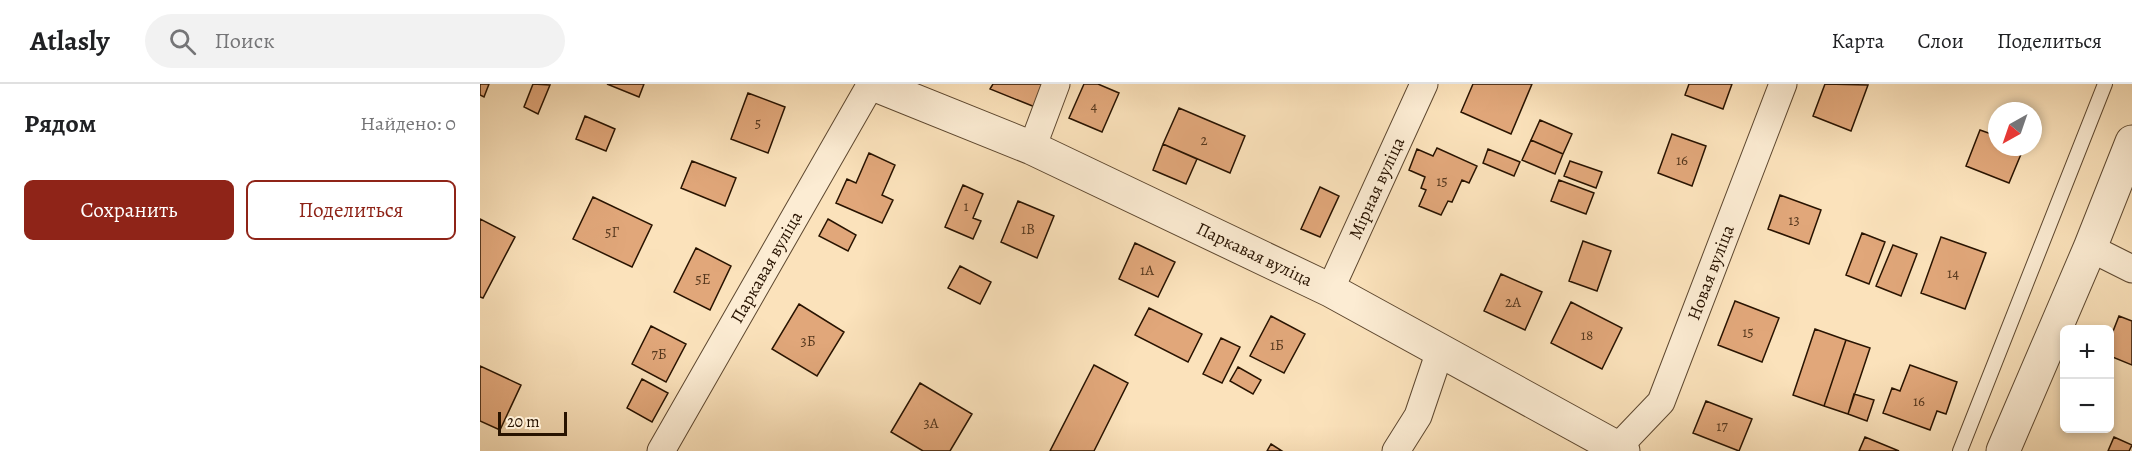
<!DOCTYPE html>
<html lang="ru">
<meta charset="utf-8">
<style>
:root{--surface:#fff;--page:#f2f2f2;--text:#202124;--muted:#757577;--line:#e0e0e0;--accent:#8f2418}
body{margin:0;font-family:Alegreya,serif;background:var(--page);color:var(--text)}
.controls{position:absolute;right:18px;bottom:18px;display:grid;overflow:hidden;border-radius:9px;box-shadow:0 3px 9px #0003}
.controls button{width:54px;height:54px;display:grid;place-items:center;padding:0;border:0;border-bottom:2px solid var(--line);background:var(--surface);color:var(--text);font:30px sans-serif}
.compass{position:absolute;left:1508px;top:18px;width:54px;height:54px;border-radius:50%;background:var(--surface);box-shadow:0 3px 9px #0003;rotate:220deg}
.scale{position:absolute;left:18px;bottom:15px;width:69px;box-sizing:border-box;padding-left:6px;border:3px solid #281300;border-top:0;font-size:16px;line-height:21px;white-space:nowrap;color:#281300;-webkit-text-stroke:4px #fcecd3;paint-order:stroke}
.list{margin:0;padding:0;list-style:none}
h2{display:flex;justify-content:space-between;align-items:center;height:78px;margin:0;padding:0 24px;font-size:26px}
h2 small{font-size:20px;font-weight:400;color:var(--muted)}
.actions{display:flex;gap:12px;padding:18px 24px}
.actions a{flex:1;padding:14px 0;border:2px solid var(--accent);border-radius:9px;text-align:center;font-size:21px;color:var(--accent)}
.actions .main{background:var(--accent);color:#fff}
.icon{flex:none;width:33px;height:33px;fill:none;stroke:currentColor;stroke-width:2;stroke-linecap:round;stroke-linejoin:round}
.map{position:relative;flex:none;width:1652px;height:367px;overflow:hidden}
header{display:flex;align-items:center;gap:36px;box-sizing:border-box;height:84px;padding:0 30px;background:var(--surface);border-bottom:2px solid var(--line)}
header strong{font-size:28px}
nav{display:flex;gap:33px;margin-inline-start:auto;font-size:21px}
.search{width:420px;height:54px;background:var(--page);display:flex;align-items:center;gap:15px;box-sizing:border-box;padding:0 21px;border-radius:33px;color:var(--muted);font-size:22px}
main{display:flex}
aside{flex:1;background:var(--surface)}
.map>svg:first-child{display:block}
</style>
<header>
<strong>Atlasly</strong>
<div class="search"><svg class="icon" aria-label="search" viewBox="0 0 24 24"><circle cx="10" cy="10" r="6"/><path d="M15 15l6 6"/></svg>Поиск</div>
<nav><a>Карта</a><a>Слои</a><a>Поделиться</a></nav>
</header>
<main>
<aside>
<h2>Рядом<small>Найдено: 0</small></h2>
<ul class="list">
</ul>
<div class="actions"><a class="main">Сохранить</a><a>Поделиться</a></div>
</aside>
<div class="map">
<svg width="1652" height="367" viewBox="0 0 1652 367">
<rect width="100%" height="100%" fill="#fbe2bb"/>
<filter id="stains"><feTurbulence type="fractalNoise" baseFrequency=".00333" numOctaves="4"/><feColorMatrix values="0 0 0 0 .2 0 0 0 0 .09 0 0 0 0 .02 0 0 0 .5 -.17"/></filter>
<radialGradient id="worn" r=".72"><stop offset=".6" stop-color="#630" stop-opacity="0"/><stop offset="1" stop-color="#630" stop-opacity=".3"/></radialGradient>
<path fill="#e1a77a" stroke="#281300" stroke-width="1.5" d="M0 0H9L4 13 0 11Z
M53 0 70 1 58 30 44 23Z
M127 0H164L159 13Z
M513 0H565L555 23 510 5Z
M604 0H618L639 9 622 48 589 34Z
M993 0H1052L1031 50 981 28Z
M1209 0H1252L1243 25 1205 11Z
M1345 0 1388 1 1371 47 1333 32Z
M268 9 305 23 288 69 251 55Z
M699 24 765 52 750 89 683 60Z
M105 32 135 45 126 67 96 55Z
M1060 36 1092 50 1083 70 1051 56Z
M1500 46 1517 52V63H1544L1529 99 1486 82Z
M1192 50 1226 62 1212 102 1178 89Z
M1051 56 1083 70 1075 90 1042 76Z
M683 60 717 75 706 100 673 86Z
M957 64 997 82 989 99 982 96 972 118 968 117 961 131 939 122 946 106 941 104 945 93 929 86 937 65 953 72Z
M1008 65 1040 78 1034 92 1003 79Z
M389 69 415 81 402 111 413 116 402 139 356 119 367 95 376 99Z
M212 77 256 94 245 122 201 104Z
M1090 77 1122 88 1116 104 1084 92Z
M1079 96 1114 109 1106 130 1071 117Z
M483 101 503 110 493 134 501 137 493 155 465 143Z
M840 103 859 112 840 153 821 145Z
M1300 111 1341 126 1329 160 1288 145Z
M113 113 172 141 152 183 93 155Z
M538 117 574 132 557 174 521 158Z
M0 135 35 153 3 214 0 213Z
M348 135 376 151 368 167 339 152Z
M1382 149 1405 158 1389 200 1366 191Z
M1461 153 1506 169 1485 225 1441 209Z
M1103 157 1131 167 1117 207 1089 197Z
M655 159 695 178 678 213 639 195Z
M1413 161 1437 170 1421 212 1396 202Z
M216 164 251 182 230 226 194 208Z
M480 182 511 198 500 220 468 204Z
M1021 190 1062 208 1045 246 1004 227Z
M1255 217 1299 234 1282 278 1238 261Z
M1091 218 1142 244 1122 285 1071 259Z
M319 220 364 248 337 292 292 265Z
M669 224 722 250 708 278 655 251Z
M791 232 825 250 804 289 770 272Z
M1639 232 1652 237V281L1630 272V255Z
M171 242 206 260 186 298 152 280Z
M1335 245 1366 256 1344 322 1313 311Z
M741 254 760 263 742 299 723 290Z
M1366 256 1390 264 1368 330 1344 322Z
M614 281 648 299 614 367H570Z
M1430 281 1477 298 1466 330 1457 327 1450 346 1403 329 1412 304 1420 307Z
M0 282 41 301 20 346 0 337Z
M758 283 781 296 773 310 750 297Z
M162 295 188 309 172 338 147 324Z
M440 299 492 330 470 367H443L411 348Z
M1374 310 1394 316 1387 337 1368 330Z
M1226 317 1272 335 1259 367 1213 349Z
M1385 353 1419 367H1379Z
M1634 353 1652 361 1649 367H1628Z
M791 360 802 367H787Z"/>
<g fill="none" stroke-linecap="round" stroke-linejoin="round">
<defs>
<path id="service" d="M1480 367 1625 0"/>
<g id="minor">
<path d="M552 64 576 0"/>
<path d="M1610 164 1652 185"/>
<path id="s1" d="M850 206 944 0"/>
<path id="s2" d="M1138 363 1181 318 1303 0"/>
<path id="s3" d="M181 367 391 0"/>
<path d="M916 367 938 332 960 267"/>
</g>
<g id="tertiary">
<path id="s4" d="M393 0 552 64 850 206 1143 367"/>
<path d="M1523 367 1610 164 1652 58"/>
</g>
</defs>
<use href="#service" stroke="#5d472f" stroke-width="16"/>
<use href="#minor" stroke="#5d472f" stroke-width="29"/>
<use href="#tertiary" stroke="#5d472f" stroke-width="35"/>
<use href="#service" stroke="#fcecd3" stroke-width="14"/>
<use href="#minor" stroke="#fcecd3" stroke-width="27"/>
<use href="#tertiary" stroke="#fcecd3" stroke-width="33"/>
</g>
<g text-anchor="middle" dominant-baseline="central" stroke-width="5" stroke-linejoin="round" paint-order="stroke">
<g font-size="15" fill="#56381e">
<text x="614" y="22">4</text>
<text x="278" y="39">5</text>
<text x="724" y="56">2</text>
<text x="1202" y="76">16</text>
<text x="962" y="97">15</text>
<text x="486" y="122">1</text>
<text x="1314" y="136">13</text>
<text x="548" y="145">1В</text>
<text x="132" y="148">5Г</text>
<text x="667" y="186">1А</text>
<text x="1473" y="189">14</text>
<text x="223" y="195">5Е</text>
<text x="1033" y="218">2А</text>
<text x="1268" y="248">15</text>
<text x="1107" y="251">18</text>
<text x="328" y="257">3Б</text>
<text x="797" y="261">1Б</text>
<text x="179" y="270">7Б</text>
<text x="1439" y="317">16</text>
<text x="451" y="339">3А</text>
<text x="1242" y="342">17</text>
</g>
<g font-size="18" fill="#281300" stroke="#fcecd3">
<text stroke="none"><textPath href="#s1" startOffset="112">Мірная вуліца</textPath></text>
<text stroke="none"><textPath href="#s4" startOffset="418">Паркавая вуліца</textPath></text>
<text stroke="none"><textPath href="#s3" startOffset="212">Паркавая вуліца</textPath></text>
<text stroke="none"><textPath href="#s2" startOffset="201">Новая вуліца</textPath></text>
</g>
</g>
<rect width="100%" height="100%" filter="url(#stains)"/>
<rect width="100%" height="100%" fill="url(#worn)"/>
</svg>
<div class="controls">
<button>+</button>
<button>−</button>
</div>
<svg class="compass" viewBox="-18 -18 36 36"><path d="M0-13l5 13h-10z" fill="#e53935"/><path d="M0 13l5-13h-10z" fill="#757577"/></svg>
<div class="scale">20 m</div>
</div>
</main>
